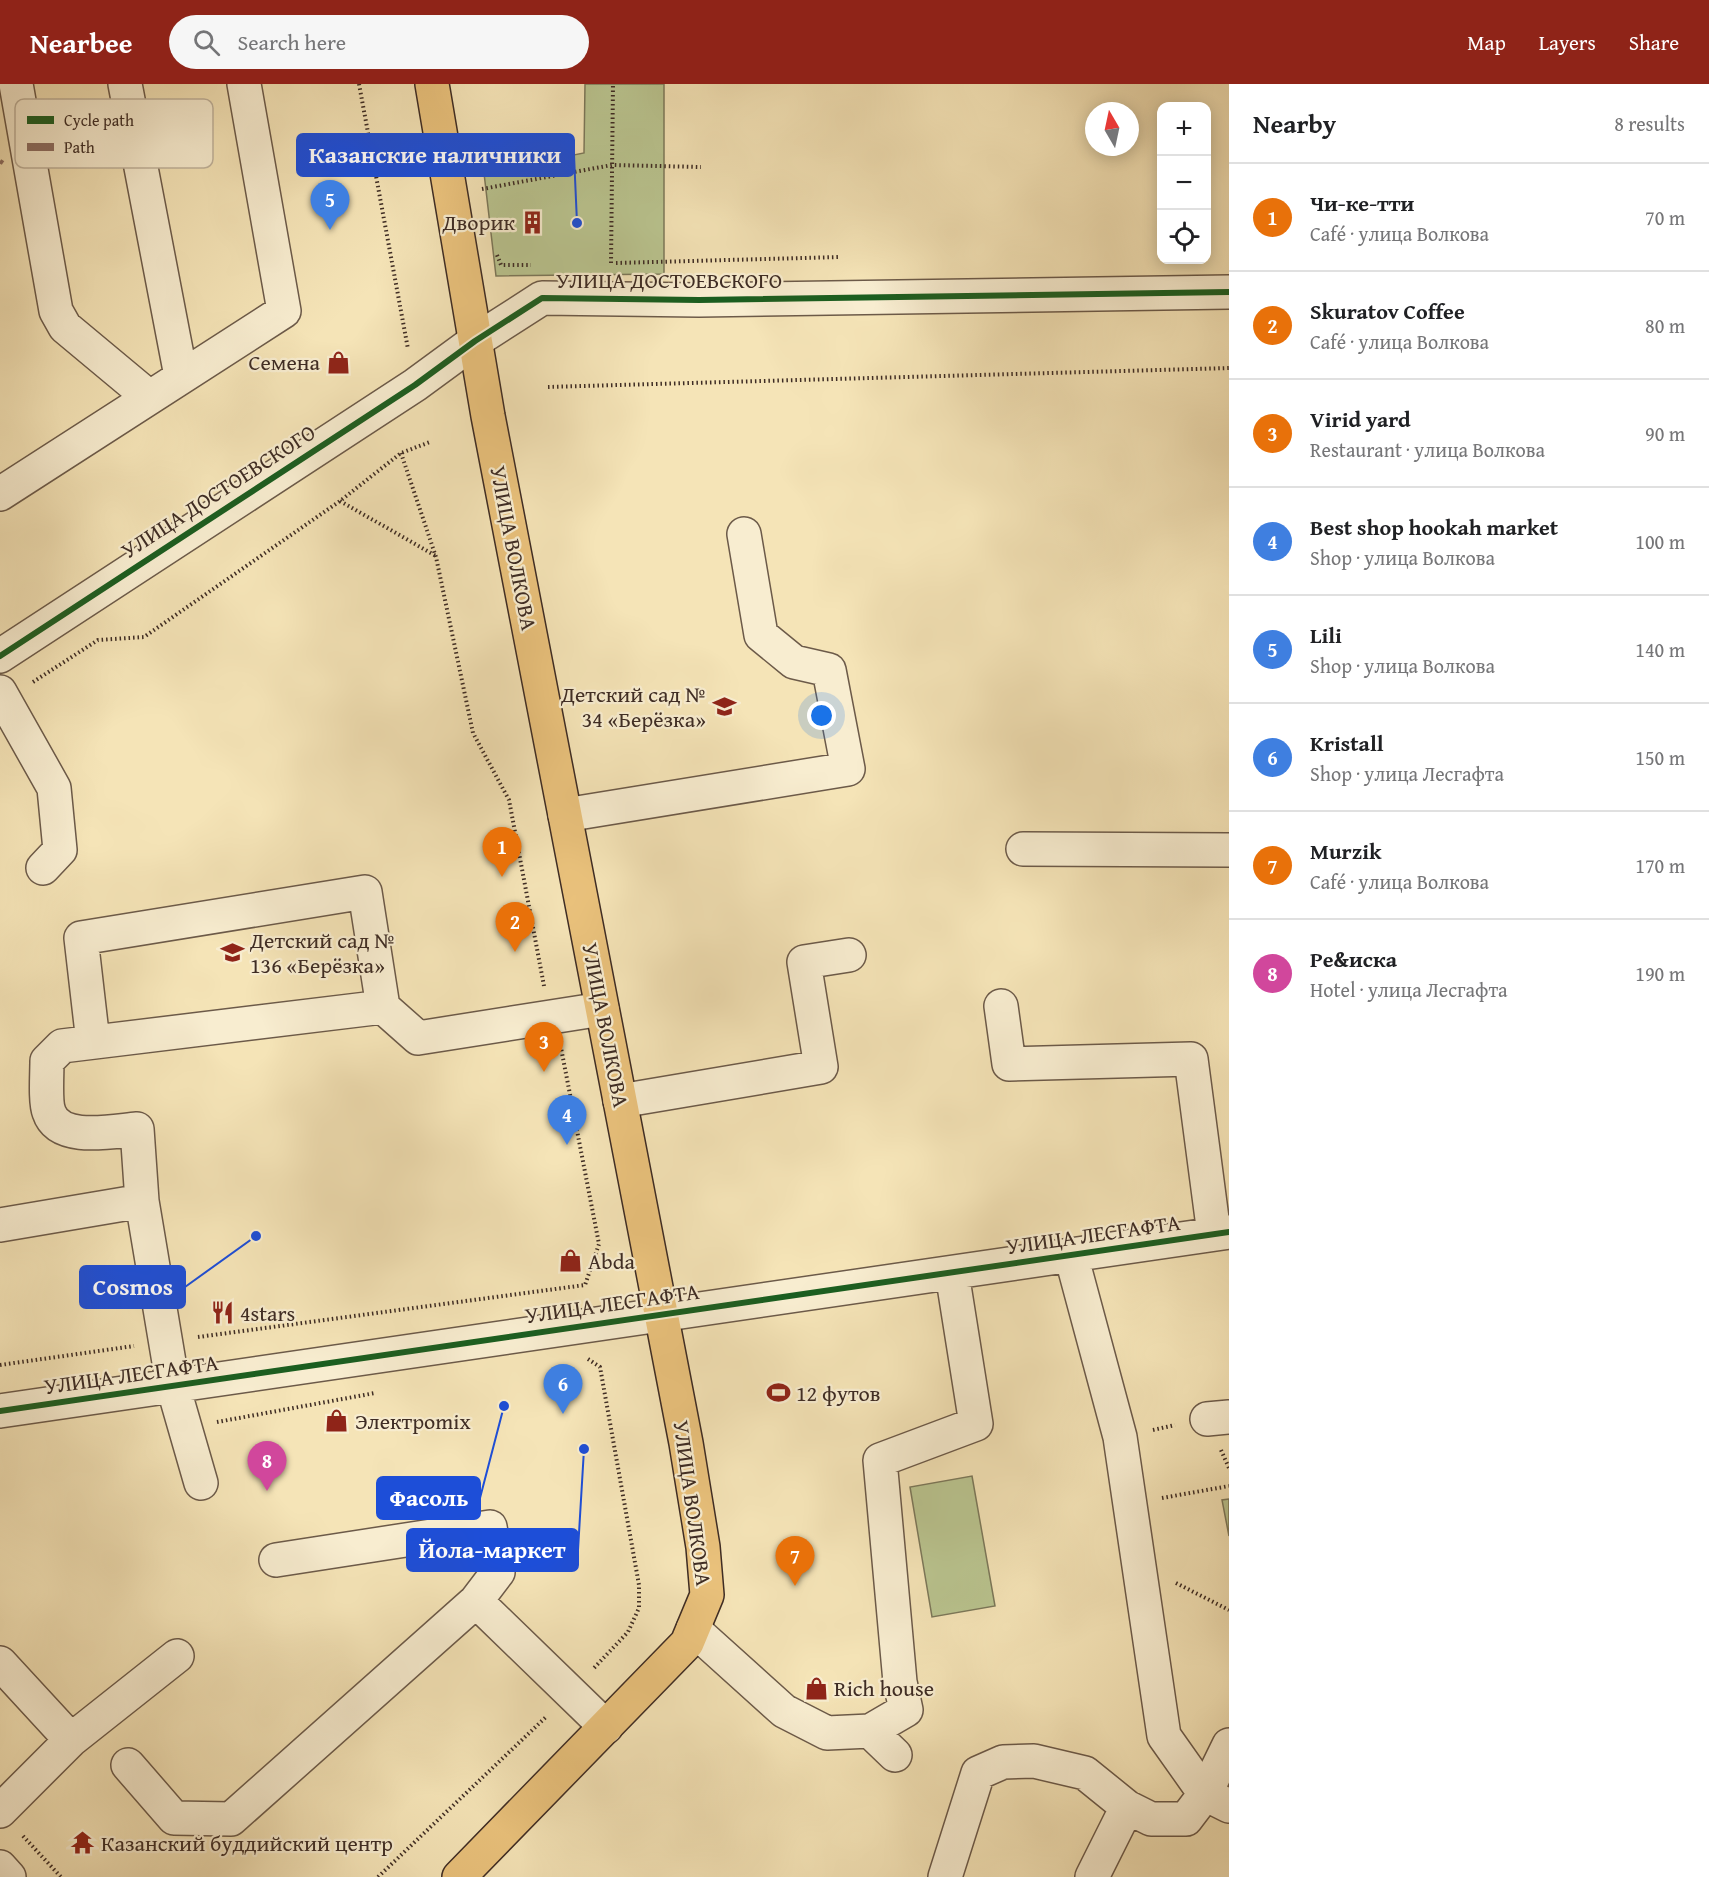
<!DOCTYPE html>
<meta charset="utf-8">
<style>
:root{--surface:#fff;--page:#f6f6f6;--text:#202124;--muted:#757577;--line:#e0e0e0;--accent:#8f2418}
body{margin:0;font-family:"Gentium Book Plus",serif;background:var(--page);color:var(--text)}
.controls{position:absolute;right:18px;top:18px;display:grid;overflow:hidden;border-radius:12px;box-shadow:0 3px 15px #0003}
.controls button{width:54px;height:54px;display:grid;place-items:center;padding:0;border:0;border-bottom:2px solid var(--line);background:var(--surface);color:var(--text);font:30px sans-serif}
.compass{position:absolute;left:1085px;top:18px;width:54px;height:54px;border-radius:50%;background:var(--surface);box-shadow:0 3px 15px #0003;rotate:351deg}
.you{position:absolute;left:822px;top:632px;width:21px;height:21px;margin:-15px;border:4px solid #fff;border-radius:50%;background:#1a73e8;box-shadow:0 0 0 9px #1a73e833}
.badge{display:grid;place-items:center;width:39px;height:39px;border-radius:50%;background:var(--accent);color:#fff;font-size:20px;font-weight:700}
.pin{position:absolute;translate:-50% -50px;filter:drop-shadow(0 2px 3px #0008)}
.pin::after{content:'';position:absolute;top:32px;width:21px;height:18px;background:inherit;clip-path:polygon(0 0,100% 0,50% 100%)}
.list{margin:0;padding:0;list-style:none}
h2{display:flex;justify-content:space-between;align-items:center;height:78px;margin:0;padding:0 24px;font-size:26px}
h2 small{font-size:20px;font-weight:400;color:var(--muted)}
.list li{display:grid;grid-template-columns:39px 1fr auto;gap:18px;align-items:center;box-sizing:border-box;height:108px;padding:0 24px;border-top:2px solid var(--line)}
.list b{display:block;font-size:22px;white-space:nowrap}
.list p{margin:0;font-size:20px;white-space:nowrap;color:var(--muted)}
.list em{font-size:20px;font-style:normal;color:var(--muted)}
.icon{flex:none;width:33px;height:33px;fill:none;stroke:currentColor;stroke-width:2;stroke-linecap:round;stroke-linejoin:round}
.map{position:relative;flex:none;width:1229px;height:1793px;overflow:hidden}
header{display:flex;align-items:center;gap:36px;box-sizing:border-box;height:84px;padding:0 30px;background:var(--accent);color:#fff}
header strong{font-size:28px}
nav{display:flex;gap:33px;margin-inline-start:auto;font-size:21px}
.search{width:420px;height:54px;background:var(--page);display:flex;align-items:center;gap:15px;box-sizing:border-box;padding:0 21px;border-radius:33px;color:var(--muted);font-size:22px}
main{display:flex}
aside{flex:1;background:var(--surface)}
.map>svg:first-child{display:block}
</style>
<header>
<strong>Nearbee</strong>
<div class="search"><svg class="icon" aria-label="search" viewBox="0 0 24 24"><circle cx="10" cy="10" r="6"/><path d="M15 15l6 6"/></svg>Search here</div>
<nav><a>Map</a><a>Layers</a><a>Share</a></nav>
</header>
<main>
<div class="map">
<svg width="1229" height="1793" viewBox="0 0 1229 1793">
<rect width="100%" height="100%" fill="#f5e4b7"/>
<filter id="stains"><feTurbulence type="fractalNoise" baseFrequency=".00333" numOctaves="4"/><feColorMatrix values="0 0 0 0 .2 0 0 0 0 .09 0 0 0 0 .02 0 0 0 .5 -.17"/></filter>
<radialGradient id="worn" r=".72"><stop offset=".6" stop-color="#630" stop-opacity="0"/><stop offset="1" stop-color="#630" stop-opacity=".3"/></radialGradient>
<path fill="#bac590" stroke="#7c785a" stroke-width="1.5" d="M585 0H664V190L496 192 484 89 584 69Z
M972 1392 995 1522 932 1533 910 1403Z
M1229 1415V1452L1222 1416Z"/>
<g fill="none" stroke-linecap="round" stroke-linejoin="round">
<defs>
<path id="minor" d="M16 0 56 227 65 243 149 313
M125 0 181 292
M0 410 284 227 244 0
M0 572 415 301 475 257 542 214 699 216 1229 208
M0 608 54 704 60 766 43 784
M565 731 848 685 829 586 794 578 761 551 744 450
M1023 765 1229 766
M1001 922 1009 980 1191 975 1214 1150
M93 958 81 854 365 808 383 923
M620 1017 821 983 804 878 849 871
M142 1117 137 1045C113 1047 59 1059 49 1028 45 1018 47 990 47 977L62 962 383 923 418 954 602 925
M0 1141 142 1117 173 1302 201 1399
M1071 1171 1120 1353 1164 1652 1205 1710 1229 1722
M0 1327 1229 1148
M1207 1335 1229 1333
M476 1517 606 1643
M693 1545 784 1627 827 1649 870 1647 906 1626 900 1598 880 1376 976 1340 952 1189
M0 1579 71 1656
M870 1647 895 1671
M128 1681 174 1734 231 1735 476 1517 498 1488 490 1443 276 1476
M0 1727 71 1656 177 1572
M0 1783 9 1793
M945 1793 978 1689 1003 1678 1034 1677 1085 1689 1127 1723
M1092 1793 1127 1723 1151 1735H1186L1205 1710 1229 1661"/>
<path id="major" d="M432 0 488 332 686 1359 703 1463 707 1511 687 1559 459 1793"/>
</defs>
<use href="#minor" stroke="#6c5a49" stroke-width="36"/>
<use href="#major" stroke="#3e2c24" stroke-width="36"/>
<path stroke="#3e2c24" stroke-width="4" stroke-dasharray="1.5 3" stroke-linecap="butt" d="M359 0 408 265
M482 105 612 81 701 83
M497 171 501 181H531
M611 179 613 0
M616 179 840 173
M548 303 1229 284
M401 369 436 473 473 649 509 716 544 902
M340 417 436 472
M33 598 98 556 144 553 340 417 401 369 430 358
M198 1253 585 1201 599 1160 561 964
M588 1275 600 1283 639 1501V1524L628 1548 594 1584
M0 1281 134 1262
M217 1338 375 1309
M1153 1346 1175 1341
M1221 1366 1229 1384
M1162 1414 1229 1402
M1176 1499 1229 1526
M23 1752 61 1793
M378 1793 547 1632"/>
<use href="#minor" stroke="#f8edd0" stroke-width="33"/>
<use href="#major" stroke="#eac27c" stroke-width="33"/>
<path stroke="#8d6e63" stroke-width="4.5" stroke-dasharray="9 4.5" stroke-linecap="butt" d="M0 77 3 79"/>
<defs>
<path id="cycleway" d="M0 572 415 301 475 257 542 214 699 216 1229 208
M0 1327 1229 1148"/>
</defs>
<use href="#cycleway" stroke="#f8edd0" stroke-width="10"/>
<use href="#cycleway" stroke="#1b5e20" stroke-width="6"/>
</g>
<defs>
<symbol id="building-bare" viewBox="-9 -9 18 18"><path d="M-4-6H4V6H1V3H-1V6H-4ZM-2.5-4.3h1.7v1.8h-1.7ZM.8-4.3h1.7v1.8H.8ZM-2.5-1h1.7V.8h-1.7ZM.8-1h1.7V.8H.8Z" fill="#8f2418" stroke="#f8edd0" stroke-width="2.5" paint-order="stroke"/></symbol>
<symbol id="shop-bare" viewBox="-9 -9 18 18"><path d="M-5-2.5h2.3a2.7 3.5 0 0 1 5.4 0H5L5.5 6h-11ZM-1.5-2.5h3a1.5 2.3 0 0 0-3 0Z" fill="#8f2418" stroke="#f8edd0" stroke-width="2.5" paint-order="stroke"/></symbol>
<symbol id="school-bare" viewBox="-9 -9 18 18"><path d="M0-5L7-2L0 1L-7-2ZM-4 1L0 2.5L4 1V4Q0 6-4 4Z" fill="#8f2418" stroke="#f8edd0" stroke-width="2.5" paint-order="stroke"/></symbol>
<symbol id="restaurant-bare" viewBox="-9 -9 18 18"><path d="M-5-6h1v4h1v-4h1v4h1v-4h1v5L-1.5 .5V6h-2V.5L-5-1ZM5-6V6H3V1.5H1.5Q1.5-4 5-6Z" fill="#8f2418" stroke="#f8edd0" stroke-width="2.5" paint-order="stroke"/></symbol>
<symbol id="stadium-bare" viewBox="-9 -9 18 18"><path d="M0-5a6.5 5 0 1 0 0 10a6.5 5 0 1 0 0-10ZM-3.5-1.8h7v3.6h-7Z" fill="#8f2418" stroke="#f8edd0" stroke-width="2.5" paint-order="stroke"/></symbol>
<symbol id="temple-bare" viewBox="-9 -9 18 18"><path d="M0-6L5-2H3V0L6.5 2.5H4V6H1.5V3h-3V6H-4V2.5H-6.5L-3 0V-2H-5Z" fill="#8f2418" stroke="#f8edd0" stroke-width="2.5" paint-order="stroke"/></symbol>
</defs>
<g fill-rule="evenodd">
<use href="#building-bare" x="516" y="122" width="33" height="33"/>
<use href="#shop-bare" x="322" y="262" width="33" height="33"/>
<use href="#school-bare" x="708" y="606" width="33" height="33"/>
<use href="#school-bare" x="216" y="852" width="33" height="33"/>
<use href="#shop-bare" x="554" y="1160" width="33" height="33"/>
<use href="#restaurant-bare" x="206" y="1212" width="33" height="33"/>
<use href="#stadium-bare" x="762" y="1292" width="33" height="33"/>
<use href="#shop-bare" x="320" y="1320" width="33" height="33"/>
<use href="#shop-bare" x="800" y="1588" width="33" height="33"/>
<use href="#temple-bare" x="66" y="1742" width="33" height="33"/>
</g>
<g text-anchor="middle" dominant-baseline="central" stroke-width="4.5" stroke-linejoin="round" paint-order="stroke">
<g font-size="22" fill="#3e2c24" stroke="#f8edd0" text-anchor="start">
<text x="515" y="138" text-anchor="end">Дворик</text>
<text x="320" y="278" text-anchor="end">Семена</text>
<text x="706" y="610" text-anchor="end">Детский сад №<tspan x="706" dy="25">34 «Берёзка»</tspan></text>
<text x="250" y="856">Детский сад №<tspan x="250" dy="25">136 «Берёзка»</tspan></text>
<text x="588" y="1177">Abda</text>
<text x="240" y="1229">4stars</text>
<text x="796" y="1309">12 футов</text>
<text x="355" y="1337">Электроmix</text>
<text x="834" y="1604">Rich house</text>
<text x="101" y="1759">Казанский буддийский центр</text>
</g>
<g font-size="22" fill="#3e2c24" stroke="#f8edd0">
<text x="669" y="196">УЛИЦА ДОСТОЕВСКОГО</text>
<text transform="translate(218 407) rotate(-33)">УЛИЦА ДОСТОЕВСКОГО</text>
<text transform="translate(514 464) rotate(79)">УЛИЦА ВОЛКОВА</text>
<text transform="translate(606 941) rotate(79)">УЛИЦА ВОЛКОВА</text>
<text transform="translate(1093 1150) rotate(-8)">УЛИЦА ЛЕСГАФТА</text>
<text transform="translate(612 1219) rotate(-8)">УЛИЦА ЛЕСГАФТА</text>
<text transform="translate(131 1290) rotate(-8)">УЛИЦА ЛЕСГАФТА</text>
<text transform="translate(693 1419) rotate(82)">УЛИЦА ВОЛКОВА</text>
</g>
</g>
<rect x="15" y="15" width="198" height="69" rx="9" fill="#f8edd0" stroke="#c0b39c" stroke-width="1.5"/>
<rect x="27" y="32" width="27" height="8" fill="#1b5e20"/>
<rect x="27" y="59" width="27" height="8" fill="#8d6e63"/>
<g font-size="16" fill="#3e2c24">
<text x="64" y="42">Cycle path</text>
<text x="64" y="69">Path</text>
</g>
<path fill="none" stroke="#1d4ed8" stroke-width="2" d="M577 139L574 71M256 1152L185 1203M504 1322L480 1414M584 1365L578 1466"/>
<g fill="#1d4ed8" stroke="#f8edd0" stroke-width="2">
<circle cx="577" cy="139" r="6"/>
<circle cx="256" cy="1152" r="6"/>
<circle cx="504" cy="1322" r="6"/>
<circle cx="584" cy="1365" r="6"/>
</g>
<g fill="#1d4ed8" stroke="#1d4ed8" stroke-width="2">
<rect x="297" y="50" width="277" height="42" rx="6"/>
<rect x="80" y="1182" width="105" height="42" rx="6"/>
<rect x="377" y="1393" width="103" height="42" rx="6"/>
<rect x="407" y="1445" width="171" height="42" rx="6"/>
</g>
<g font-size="24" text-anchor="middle" font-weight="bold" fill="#fff">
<text x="435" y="79">Казанские наличники</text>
<text x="133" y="1211">Cosmos</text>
<text x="429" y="1422">Фасоль</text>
<text x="492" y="1474">Йола-маркет</text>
</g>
<rect width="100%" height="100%" filter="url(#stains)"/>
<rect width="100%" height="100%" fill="url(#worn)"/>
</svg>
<div class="controls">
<button>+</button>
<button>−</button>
<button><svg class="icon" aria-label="locate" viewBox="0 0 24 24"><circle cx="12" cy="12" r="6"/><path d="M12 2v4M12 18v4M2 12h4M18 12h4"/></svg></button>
</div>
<svg class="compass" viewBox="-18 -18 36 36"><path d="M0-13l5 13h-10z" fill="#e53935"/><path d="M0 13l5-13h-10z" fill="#757577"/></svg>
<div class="you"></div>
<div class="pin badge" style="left:502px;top:793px;background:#e8710a">1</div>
<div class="pin badge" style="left:515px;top:868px;background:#e8710a">2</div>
<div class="pin badge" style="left:544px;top:988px;background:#e8710a">3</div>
<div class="pin badge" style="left:567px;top:1061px;background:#3f7fe0">4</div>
<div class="pin badge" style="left:330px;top:146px;background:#3f7fe0">5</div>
<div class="pin badge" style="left:563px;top:1330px;background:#3f7fe0">6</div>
<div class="pin badge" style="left:795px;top:1502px;background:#e8710a">7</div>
<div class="pin badge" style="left:267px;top:1407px;background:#d1479c">8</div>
</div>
<aside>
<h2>Nearby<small>8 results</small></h2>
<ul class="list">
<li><span class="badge" style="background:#e8710a">1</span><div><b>Чи-ке-тти</b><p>Café · улица Волкова</p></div><em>70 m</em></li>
<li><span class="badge" style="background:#e8710a">2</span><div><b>Skuratov Coffee</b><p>Café · улица Волкова</p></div><em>80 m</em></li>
<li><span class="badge" style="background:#e8710a">3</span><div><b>Virid yard</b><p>Restaurant · улица Волкова</p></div><em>90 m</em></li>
<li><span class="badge" style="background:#3f7fe0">4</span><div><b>Best shop hookah market</b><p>Shop · улица Волкова</p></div><em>100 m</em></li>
<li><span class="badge" style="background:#3f7fe0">5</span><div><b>Lili</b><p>Shop · улица Волкова</p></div><em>140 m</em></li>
<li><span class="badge" style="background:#3f7fe0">6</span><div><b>Kristall</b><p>Shop · улица Лесгафта</p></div><em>150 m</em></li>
<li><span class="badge" style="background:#e8710a">7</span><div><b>Murzik</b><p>Café · улица Волкова</p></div><em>170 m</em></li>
<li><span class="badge" style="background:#d1479c">8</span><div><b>Ре&amp;иска</b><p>Hotel · улица Лесгафта</p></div><em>190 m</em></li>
</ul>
</aside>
</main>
